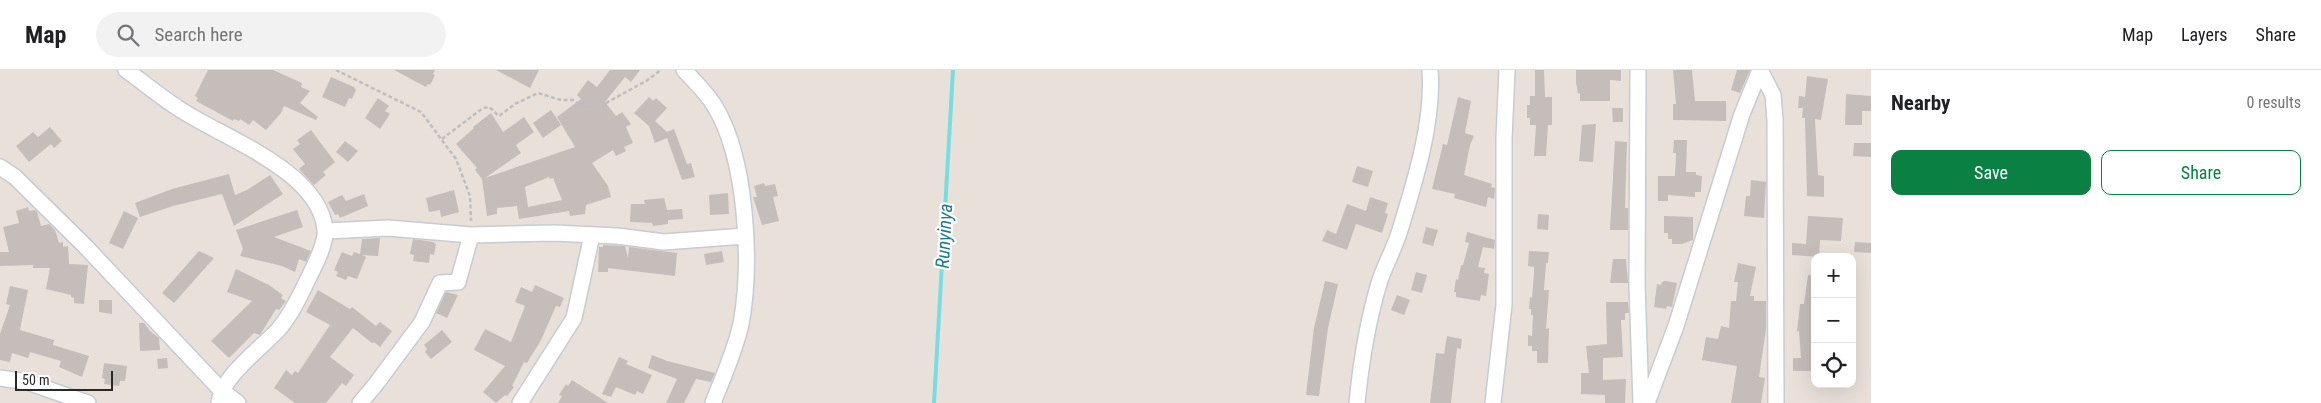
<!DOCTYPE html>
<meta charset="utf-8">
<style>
:root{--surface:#fff;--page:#f2f2f2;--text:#202124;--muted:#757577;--line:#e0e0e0;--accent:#0b8043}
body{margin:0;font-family:"Roboto Condensed",sans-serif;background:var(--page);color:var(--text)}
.controls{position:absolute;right:15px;bottom:15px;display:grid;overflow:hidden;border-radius:10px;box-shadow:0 5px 20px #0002}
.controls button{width:45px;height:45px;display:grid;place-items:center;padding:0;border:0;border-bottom:1px solid var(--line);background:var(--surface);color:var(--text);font:25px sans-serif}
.scale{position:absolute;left:15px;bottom:12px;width:98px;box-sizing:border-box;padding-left:5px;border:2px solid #282828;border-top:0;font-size:14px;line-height:18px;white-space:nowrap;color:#282828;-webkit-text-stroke:4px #fff;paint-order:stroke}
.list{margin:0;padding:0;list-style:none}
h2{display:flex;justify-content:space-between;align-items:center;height:65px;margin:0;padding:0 20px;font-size:21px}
h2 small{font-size:16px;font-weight:400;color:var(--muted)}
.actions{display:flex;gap:10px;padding:15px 20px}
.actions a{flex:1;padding:11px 0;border:1px solid var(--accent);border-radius:10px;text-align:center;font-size:18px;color:var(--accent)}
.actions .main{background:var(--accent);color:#fff}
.icon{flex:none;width:28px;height:28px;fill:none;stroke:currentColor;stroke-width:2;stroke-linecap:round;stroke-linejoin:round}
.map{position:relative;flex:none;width:1871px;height:333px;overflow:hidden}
header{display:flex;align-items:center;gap:30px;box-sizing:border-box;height:70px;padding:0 25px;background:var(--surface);border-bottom:1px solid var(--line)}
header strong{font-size:24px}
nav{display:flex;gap:28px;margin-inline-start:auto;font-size:18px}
.search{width:350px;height:45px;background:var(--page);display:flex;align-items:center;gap:12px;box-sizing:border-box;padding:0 18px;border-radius:28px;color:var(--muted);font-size:19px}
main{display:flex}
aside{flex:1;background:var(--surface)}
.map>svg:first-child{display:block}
</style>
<header>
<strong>Map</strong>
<div class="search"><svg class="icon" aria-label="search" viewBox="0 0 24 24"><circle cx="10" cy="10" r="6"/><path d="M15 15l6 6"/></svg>Search here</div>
<nav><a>Map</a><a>Layers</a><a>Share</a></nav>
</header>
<main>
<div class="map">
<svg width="1871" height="333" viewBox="0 0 1871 333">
<rect width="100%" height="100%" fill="#e9e0da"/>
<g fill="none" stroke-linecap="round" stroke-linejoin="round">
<path stroke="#76dde3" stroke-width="4" d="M934 333 953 0"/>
</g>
<path fill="#c4bdba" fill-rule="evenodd" d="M208 0H273L302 13 301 17 310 21 300 33 318 47 316 50 284 36 281 43 266 60 253 50 249 55 240 49 239 51 234 49 233 51 196 31 198 28 195 26Z
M394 0H435L433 4 435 5 430 15 428 14 426 17Z
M496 0H539L530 18Z
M610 0H640L631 12 625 7 605 32 616 46 622 42 631 54 626 57 633 73 624 77 626 81 616 86 613 80 592 93 608 116 611 127 586 135 585 144 570 146 569 141 519 149 517 136 497 138V144L487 146 482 109 475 100 477 98 456 74 474 58 473 57 491 43 503 62 524 47 534 62 516 75 521 83 485 108 575 77 557 47 581 29 577 25 588 10 597 17ZM549 107 550 109 553 108 562 130 528 137 525 117Z
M1535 0H1544L1545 27H1552V55H1548L1546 86H1534L1536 55H1530V48H1527V35H1530V26H1535Z
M1576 0H1621V11L1610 10V31H1580V23L1578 24 1576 12Z
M1673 0H1692L1695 31H1726V51L1673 50V34H1676Z
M1737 0H1750L1740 23 1731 20Z
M1807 6 1828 9 1821 50 1815 49 1818 105 1824 106V127L1807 126 1805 48H1802L1803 38H1798L1799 26 1805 27Z
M331 7 354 17 356 20 352 29 349 28 345 37 322 27Z
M1846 24 1871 26V41H1862V55H1845Z
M649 27 653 31 656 28 667 38 655 51 667 62 674 59 687 94 691 93 695 107 682 110 667 68 655 73 649 56 634 43Z
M1458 27 1471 31 1465 63 1474 66 1470 75 1464 105 1492 114 1491 117 1495 118 1494 129 1488 127 1486 137 1454 128 1455 124 1432 119 1443 74 1447 75Z
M378 28 389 36 385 41 390 44 380 59 365 48Z
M1612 38H1623V52H1613Z
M551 40 561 55 543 68 533 53Z
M1596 54 1593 92 1579 91 1582 55Z
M50 57 62 71 54 78 51 74 29 92 16 76 33 62 38 67Z
M311 60 335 92 323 102 326 105 314 115 299 99 305 94 293 79 300 74 297 70Z
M1674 70H1687L1686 102H1696V105L1702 106 1701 122H1695V127L1668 125V131H1658V106H1675L1676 83H1673Z
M345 71 358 81 348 92 336 82Z
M1615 71 1627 72 1625 138H1628V160H1610Z
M1854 73H1871V87L1853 86Z
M1357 96 1373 101 1368 117 1352 112Z
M229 104 235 125 247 120 270 105 283 124 234 156 222 124 173 136 140 147 135 133 172 119Z
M1751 110 1766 112 1764 148 1744 146 1746 126H1750Z
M764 113 765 116 775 114 778 126 773 127 779 151 762 155 753 127H757L754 116Z
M454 120 459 142 441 147 440 140 429 142 426 128Z
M728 123 729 144 710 145 709 125Z
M364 124 368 136 340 148 338 144 335 145 328 132 342 125 346 131Z
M1370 127 1388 133 1385 143 1388 144 1382 163 1356 154 1347 180 1322 171 1327 160 1336 164 1347 134 1366 141Z
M664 128 667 140 682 139 683 149 668 150V154L653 156 652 153 630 152 631 134H645L644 130Z
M28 137 29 141 35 140 37 142 41 156 49 154 55 160 59 173 63 172V177L68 176 69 194 88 195 84 234 74 233V228L71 227V225L46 219 50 198H33V195L0 196V182H9L3 157 19 153 16 141Z
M297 140 303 157 274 167 311 181 306 192 299 189 295 202 282 196 240 186 243 179 236 160Z
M124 141 138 148 123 179 109 173Z
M1538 144 1549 145 1548 160 1537 159Z
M1664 146 1693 147V170L1682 174H1672V169H1668V163H1664Z
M1808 146 1843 148 1841 171 1820 170 1819 187 1792 185V173L1806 174Z
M1426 157 1438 160 1433 176 1422 173Z
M1467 162 1495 170 1494 179 1483 177 1478 197 1485 198 1484 203 1489 204 1486 226 1481 225 1480 231 1456 227V222H1454L1456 209 1458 210 1461 195H1463L1469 173 1465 172Z
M380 168 378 186 362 185 366 187 357 209 348 206 346 210 336 206 338 202 334 200 342 182 352 186 354 182 360 184 362 169Z
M413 169 433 172 436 174 434 185 430 184 429 193 413 191 414 185 410 184Z
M1855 172 1871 173V183L1854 182Z
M603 175 625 176 628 188 629 177 677 183 675 206 608 198V202H598L599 177H603Z
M199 181 214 188 174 233 162 223Z
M722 181 724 192 706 195 704 184Z
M1529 181 1549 182 1548 193H1546L1544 220H1549L1546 259 1549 258 1548 293H1537V281H1532V276H1528V265L1532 266 1533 245H1531V239H1529L1530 227 1532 228 1534 204V197L1528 196Z
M1613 189H1626L1628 213H1610Z
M1738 193 1756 197 1750 226H1754V231H1766V259L1759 307 1765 308 1761 333H1731L1737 296 1702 290 1706 267 1718 269 1721 256 1729 258 1731 231H1736L1738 212H1734Z
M236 199 269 215 283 225 281 228 286 231 279 240 276 239 260 265 254 263 229 288 211 271 252 231 227 222Z
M1416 202 1427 205 1422 223 1411 220Z
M1808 205H1815V301H1793V288H1801L1799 261 1797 262 1800 234H1804Z
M1325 211 1338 214 1328 258 1319 326 1306 325 1314 258Z
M1665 211 1677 213 1672 237 1667 236 1666 239 1654 237 1657 214 1661 215 1662 212Z
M535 215 564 228 560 237 556 236 541 270 527 293 524 292 512 316 514 317 507 326 505 325 496 333 483 322 505 296 474 280 485 259 511 272 525 236 515 232 521 217 532 222Z
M10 216 28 220 20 260 54 270 53 275 89 286 82 307 59 297 61 291 30 282 28 288 12 283 10 292 0 290V264L10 235 6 234Z
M318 220 350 239 352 237 376 256 380 252 392 261 380 277 374 272 372 273 353 258 330 287 354 305 346 316 342 313 326 333H295L274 318 286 300 292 305 295 301 298 303 330 255 306 242Z
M446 222 458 225 447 248 436 243Z
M1397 225 1410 230 1404 245 1391 240Z
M99 230H112V244L99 242Z
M1606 232H1628L1629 243H1625V250H1621L1623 287 1603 288V310L1626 309 1625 333H1605V325L1581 324V303H1589L1586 276 1607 274Z
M139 253H144L150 261 159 268 160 280 140 281Z
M442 260 452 272 431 289 425 282 427 279 424 275Z
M1447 266 1462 269 1461 279 1457 278 1451 333H1430L1436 283 1444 284Z
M652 285 667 291 715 303 711 312 696 309 684 333H666L677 309 648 298Z
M619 287 628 291 626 294 652 305 643 324 637 321 635 325 616 317 611 327 602 324Z
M167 288 168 298 158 299 157 289Z
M104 293 127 296 125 311H120L119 316 104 314 105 309 102 308Z
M572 310 608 333H558L562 326 559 325 566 314 568 316Z"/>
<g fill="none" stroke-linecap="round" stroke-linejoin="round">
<defs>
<path id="minor" d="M126 0C144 13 162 28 181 40 224 68 319 101 325 159 327 172 314 197 308 209 300 226 290 247 277 261 260 279 221 307 219 333
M684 0C694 11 706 22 714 35 747 88 752 193 741 254 735 281 723 307 713 333
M1638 0 1637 215 1641 333
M1760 0 1773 25 1775 50 1776 333
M0 97 15 107 85 176 221 320 238 333
M326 161 388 158 471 165 554 163 617 166 664 172 745 166
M0 308 27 312 88 333
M360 333 376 314 422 252 440 213 458 212 471 165
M520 333 574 248 592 165
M1357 333C1361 292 1368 249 1380 210 1386 193 1395 177 1400 160 1415 111 1434 51 1430 0
M1493 333 1504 235V68L1507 0
M1647 333 1676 256 1742 44 1760 0"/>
</defs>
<use href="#minor" stroke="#c6ccd4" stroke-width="18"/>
<path stroke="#bebebe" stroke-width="2.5" stroke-dasharray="4 2.5" stroke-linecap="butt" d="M336 0 421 42 456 89 470 126 471 151
M442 69 483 38 489 37 499 46 515 34 538 23 561 30H573L580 35 597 38 646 11 661 0"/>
<use href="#minor" stroke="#fff" stroke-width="15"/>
</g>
<g text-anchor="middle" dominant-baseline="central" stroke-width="4.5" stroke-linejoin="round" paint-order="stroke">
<g font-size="19" font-style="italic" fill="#197b8a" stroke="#fff">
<text transform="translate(944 166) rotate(-87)">Runyinya</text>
</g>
</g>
</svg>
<div class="controls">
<button>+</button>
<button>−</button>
<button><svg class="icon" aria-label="locate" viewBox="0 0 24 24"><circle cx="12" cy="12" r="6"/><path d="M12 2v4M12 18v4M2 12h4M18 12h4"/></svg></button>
</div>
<div class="scale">50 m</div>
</div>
<aside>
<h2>Nearby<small>0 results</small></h2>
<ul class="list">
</ul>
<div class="actions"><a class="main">Save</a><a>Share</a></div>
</aside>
</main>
